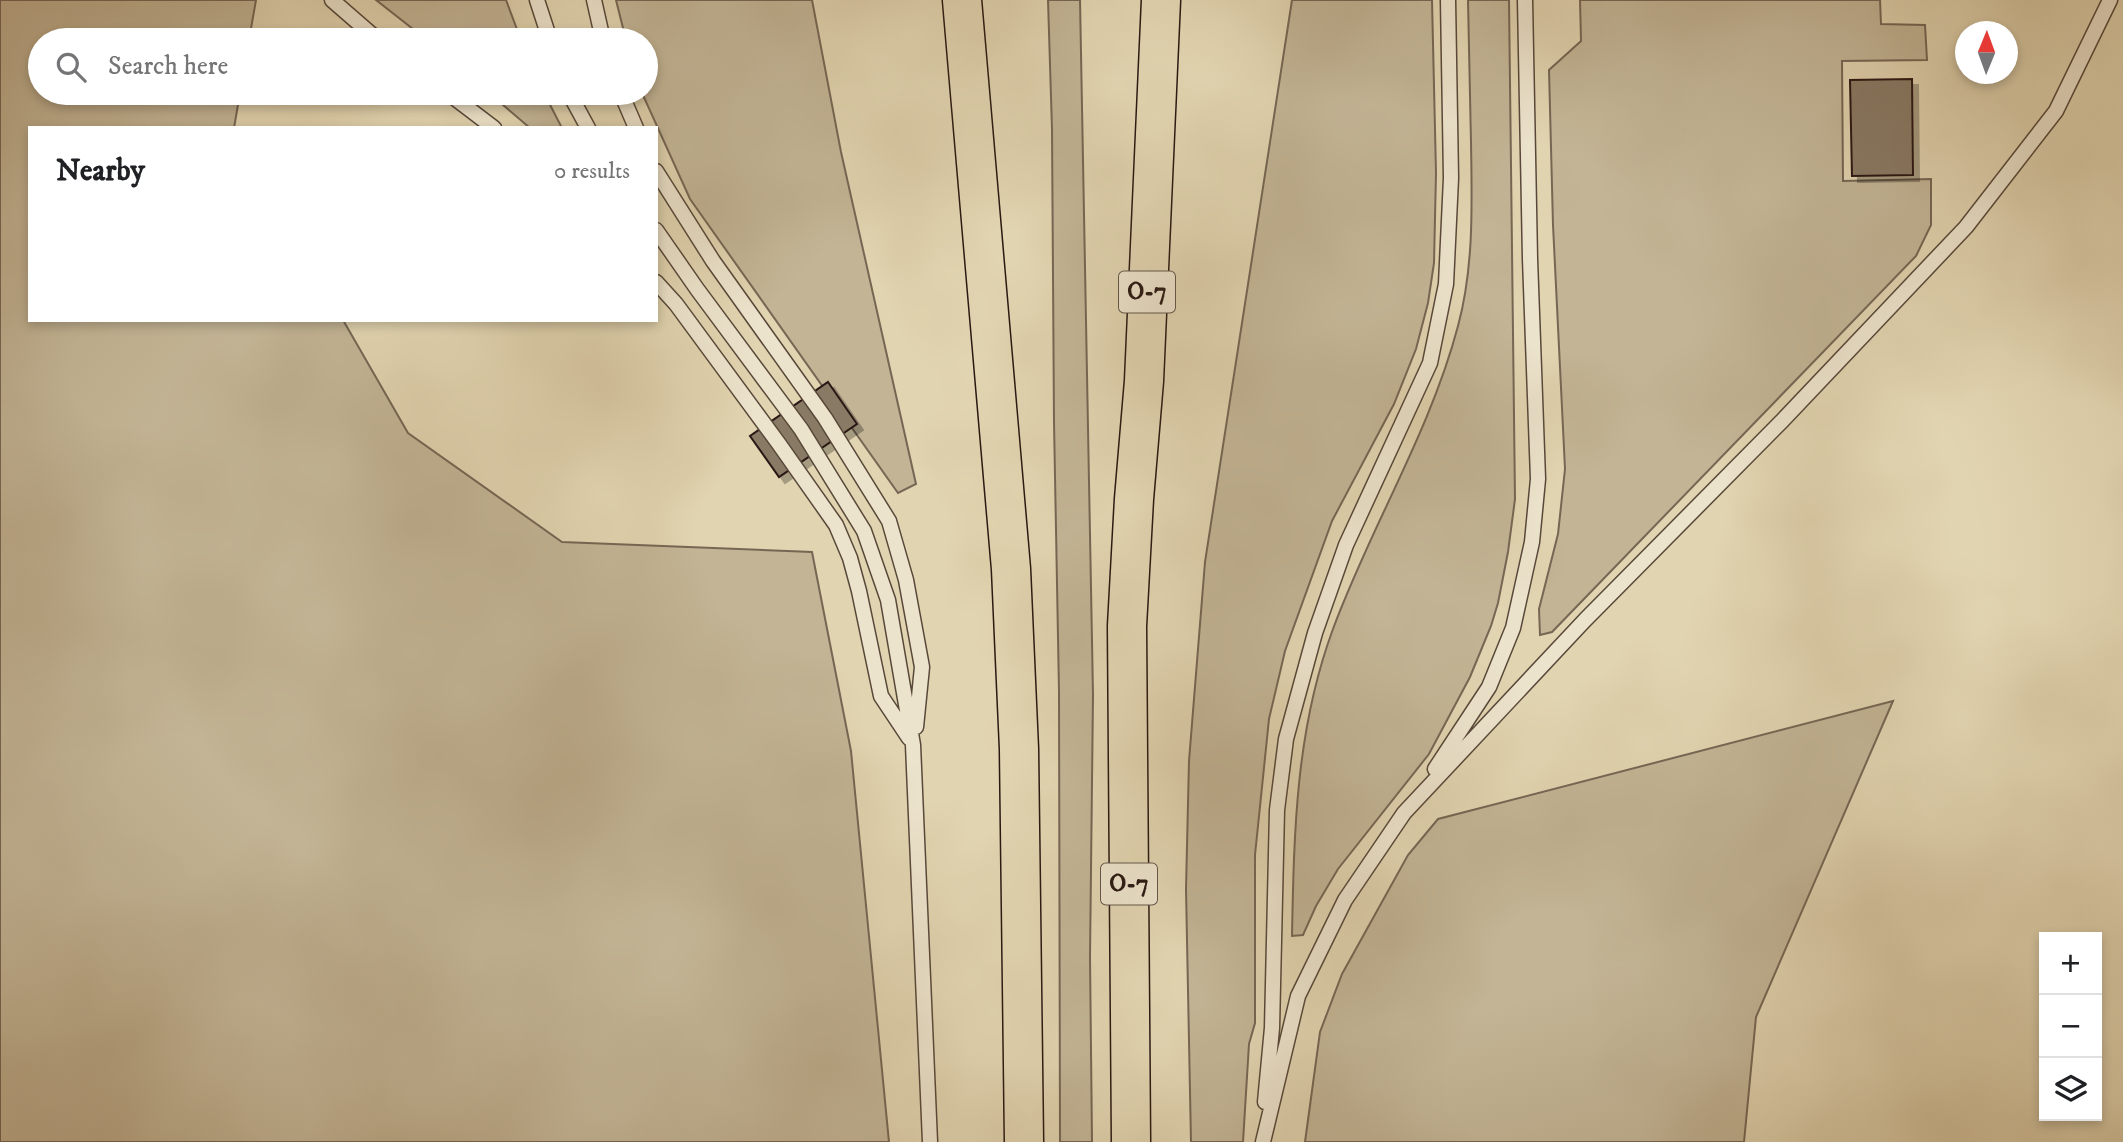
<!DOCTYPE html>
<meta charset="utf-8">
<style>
:root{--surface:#fff;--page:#f2f2f2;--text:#202124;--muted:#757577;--line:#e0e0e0}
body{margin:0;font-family:"IM FELL DW Pica",serif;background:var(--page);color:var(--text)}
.controls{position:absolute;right:21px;bottom:21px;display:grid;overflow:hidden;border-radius:0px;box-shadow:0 4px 10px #0003}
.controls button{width:63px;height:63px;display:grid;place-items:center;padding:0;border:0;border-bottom:2px solid var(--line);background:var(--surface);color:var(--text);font:35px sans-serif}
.compass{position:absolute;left:1955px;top:21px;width:63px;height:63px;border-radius:50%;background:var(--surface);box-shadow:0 4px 10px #0003;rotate:1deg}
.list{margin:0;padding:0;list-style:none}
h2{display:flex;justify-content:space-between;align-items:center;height:91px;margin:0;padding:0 28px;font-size:30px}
h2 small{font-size:23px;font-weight:400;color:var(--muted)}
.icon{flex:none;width:38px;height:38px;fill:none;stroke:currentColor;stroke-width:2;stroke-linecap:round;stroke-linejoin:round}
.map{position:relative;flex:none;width:2123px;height:1142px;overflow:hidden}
.search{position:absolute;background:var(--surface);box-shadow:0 4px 10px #0003;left:28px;top:28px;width:630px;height:77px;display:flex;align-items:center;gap:18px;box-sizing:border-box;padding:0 24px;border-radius:38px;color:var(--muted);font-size:26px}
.panel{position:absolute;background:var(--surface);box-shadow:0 4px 10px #0003;left:28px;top:126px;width:630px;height:196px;border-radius:0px}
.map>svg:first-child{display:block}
</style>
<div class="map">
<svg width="2123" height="1142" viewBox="0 0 2123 1142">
<defs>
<filter id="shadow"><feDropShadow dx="6" dy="6" stdDeviation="0" flood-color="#0004"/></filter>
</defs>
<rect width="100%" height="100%" fill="#e1d4b0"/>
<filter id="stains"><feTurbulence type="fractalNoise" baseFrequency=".00286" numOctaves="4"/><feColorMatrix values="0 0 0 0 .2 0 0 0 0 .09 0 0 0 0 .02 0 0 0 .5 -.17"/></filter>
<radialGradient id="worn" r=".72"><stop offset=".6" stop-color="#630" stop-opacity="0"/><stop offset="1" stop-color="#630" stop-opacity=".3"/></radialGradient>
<path fill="#c2b495" stroke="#766654" stroke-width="2" d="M0 0H256L249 40H40V93H240L234 128H30V320H343L408 433 562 542 812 552 851 751 889 1142H0Z
M376 0H506L521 40H427Z
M616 0H812L841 152 916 484 898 493 690 199 642 93H646V40H626Z
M1048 0H1080L1093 695 1090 957 1092 1142H1060L1059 691 1054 422 1052 129Z
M1292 0H1432L1436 173 1434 263 1428 303 1416 349 1394 404 1332 521 1285 651 1269 719 1255 855V1023L1249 1044 1243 1142H1191L1186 889 1189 761 1205 562Z
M1468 0H1509L1515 499 1508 552 1498 603 1491 626 1470 677 1429 754 1338 869 1316 906 1303 935 1292 936C1294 830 1296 729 1333 629 1371 526 1430 432 1458 326 1474 267 1472 204 1471 143 1470 95 1469 48 1468 0Z
M1580 0H1880L1881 24 1925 25 1927 60 1842 61 1843 181 1931 179V225L1916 256 1552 632 1540 635 1539 609 1558 534 1565 469 1553 225 1549 70 1581 41Z
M489 93H544L562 128H530Z
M1893 701 1756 1017 1744 1142H1305L1320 1032 1342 974 1408 855 1438 819Z"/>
<path fill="#897a65" stroke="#2a1913" stroke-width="2" filter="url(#shadow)" d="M1912 79 1913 175 1852 176 1850 80Z
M828 382 857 424 779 477 750 436Z"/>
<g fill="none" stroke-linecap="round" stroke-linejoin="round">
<defs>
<path id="lane" d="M332 0 378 40
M537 0 550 40
M594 0 603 40
M448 93 494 128
M569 93 588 128
M621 93 636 128
M656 171 713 261 825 418 889 521 906 580 922 667 916 727
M656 230 697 289 801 429 864 531 888 600 913 745 930 1142
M656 282 676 304 779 444 836 525 850 558 859 591 881 696 909 738
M1435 769 1489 687 1513 628 1532 542 1538 479 1530 259 1525 0
M1265 1102 1272 1028 1277 810 1286 739 1315 633 1346 545 1430 363 1446 284 1451 178 1448 0
M1263 1142 1298 996 1345 900 1404 813 1585 620 1782 421 1966 227 2056 111 2110 0"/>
<path id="highway" d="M962 0 1011 569 1019 749 1024 1142
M1131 1142 1127 626 1134 499 1144 381 1161 0"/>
</defs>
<use href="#lane" stroke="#58483a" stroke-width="17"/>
<use href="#highway" stroke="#2a1913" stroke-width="41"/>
<use href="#lane" stroke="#ece3cc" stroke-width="14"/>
<use href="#highway" stroke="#e1d4b0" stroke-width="38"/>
</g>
<g text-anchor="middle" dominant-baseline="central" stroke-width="7" stroke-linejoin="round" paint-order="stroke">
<g fill="#ece3cc" stroke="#64564a" stroke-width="2">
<rect x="1119" y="271.5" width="56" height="41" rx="5"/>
<rect x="1101" y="863.5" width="56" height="41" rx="5"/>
</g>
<g font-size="24" font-weight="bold" fill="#2a1913">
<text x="1147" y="292">O-7</text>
<text x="1129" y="884">O-7</text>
</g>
</g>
<rect width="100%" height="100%" filter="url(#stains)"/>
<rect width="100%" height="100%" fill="url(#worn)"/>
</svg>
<div class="controls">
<button>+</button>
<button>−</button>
<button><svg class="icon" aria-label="layers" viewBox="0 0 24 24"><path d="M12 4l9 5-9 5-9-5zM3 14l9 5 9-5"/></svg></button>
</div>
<svg class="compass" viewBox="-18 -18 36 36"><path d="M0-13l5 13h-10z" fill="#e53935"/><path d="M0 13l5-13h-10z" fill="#757577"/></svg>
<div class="search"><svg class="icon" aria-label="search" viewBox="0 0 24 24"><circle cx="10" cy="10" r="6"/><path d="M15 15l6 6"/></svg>Search here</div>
<section class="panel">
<h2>Nearby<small>0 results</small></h2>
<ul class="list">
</ul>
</section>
</div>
